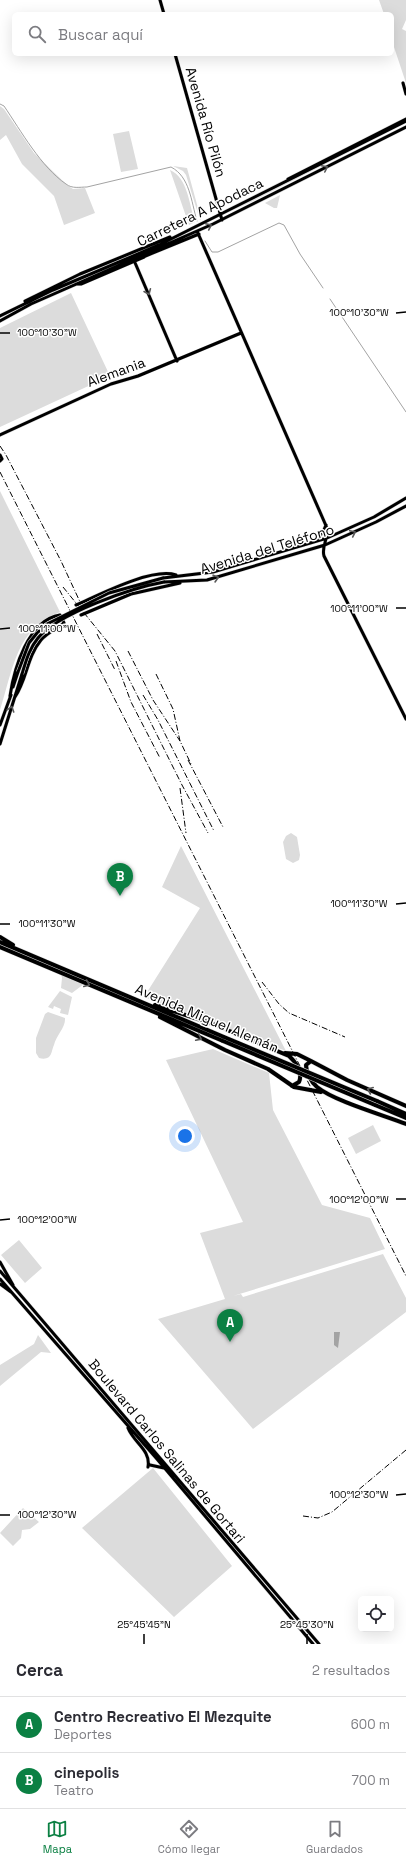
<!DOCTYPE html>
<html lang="es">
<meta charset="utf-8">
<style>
:root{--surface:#fff;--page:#f7f7f7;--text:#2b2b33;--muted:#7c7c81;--line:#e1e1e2;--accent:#0b8043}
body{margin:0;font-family:"Space Grotesk",sans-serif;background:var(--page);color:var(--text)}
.controls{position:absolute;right:12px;bottom:12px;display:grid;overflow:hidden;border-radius:6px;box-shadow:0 4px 16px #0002}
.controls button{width:36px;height:36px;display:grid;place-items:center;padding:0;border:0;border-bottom:1px solid var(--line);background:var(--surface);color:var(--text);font:20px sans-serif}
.you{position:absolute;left:185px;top:1136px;width:14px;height:14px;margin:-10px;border:3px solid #fff;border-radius:50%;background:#1a73e8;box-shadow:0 0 0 6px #1a73e833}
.badge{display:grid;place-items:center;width:26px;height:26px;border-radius:50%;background:var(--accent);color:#fff;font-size:13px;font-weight:700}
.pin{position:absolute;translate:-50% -33px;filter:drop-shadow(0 1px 2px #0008)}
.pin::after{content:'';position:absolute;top:21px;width:14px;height:12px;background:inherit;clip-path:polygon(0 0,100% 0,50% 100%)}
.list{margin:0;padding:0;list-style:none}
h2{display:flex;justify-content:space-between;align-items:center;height:52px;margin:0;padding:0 16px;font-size:17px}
h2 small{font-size:13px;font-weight:400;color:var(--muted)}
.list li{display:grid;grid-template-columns:26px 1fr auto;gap:12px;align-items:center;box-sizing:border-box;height:56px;padding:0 16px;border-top:1px solid var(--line)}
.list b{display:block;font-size:15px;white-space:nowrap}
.list p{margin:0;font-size:13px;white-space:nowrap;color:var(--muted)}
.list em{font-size:13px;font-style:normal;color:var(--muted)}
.icon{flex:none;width:22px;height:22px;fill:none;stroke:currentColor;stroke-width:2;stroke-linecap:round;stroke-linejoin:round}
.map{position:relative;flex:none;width:406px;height:1644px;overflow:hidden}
.search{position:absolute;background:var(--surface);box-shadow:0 4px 16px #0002;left:12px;right:12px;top:12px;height:44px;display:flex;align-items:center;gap:10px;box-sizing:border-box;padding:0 14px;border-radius:6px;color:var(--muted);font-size:15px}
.sheet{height:164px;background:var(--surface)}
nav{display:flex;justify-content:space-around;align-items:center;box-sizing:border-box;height:56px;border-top:1px solid var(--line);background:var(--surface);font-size:11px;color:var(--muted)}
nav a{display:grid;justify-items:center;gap:2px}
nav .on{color:var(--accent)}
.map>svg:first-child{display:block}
</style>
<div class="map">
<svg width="406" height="1644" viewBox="0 0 406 1644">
<rect width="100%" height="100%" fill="#fff"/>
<path fill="#dcdcdc" d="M379 0H406V20L402 29 406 31V83L392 41V14H384Z
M0 106 4 109 34 153 67 185 73 189 85 188 95 213 64 225 54 196 22 164 6 135 0 140Z
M406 123 251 202 225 214Z
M129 131 138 169 121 172 113 134Z
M173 166 187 168 201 219 200 220 186 175 183 171Z
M170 170C188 178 189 204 195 222L189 225Z
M280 195 277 208H274L265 203Z
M71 293 110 376 0 427V328Z
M0 491 60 612C16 628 13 670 0 710Z
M291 833 297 837 300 855 299 860 293 863 286 859 283 842 286 836Z
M181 846 286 1051 144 997 200 908 162 887Z
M61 974 84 984 72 993 61 988 62 978Z
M60 991 72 997 68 1015 60 1013 61 1009 54 1006 53 1009 48 1007Z
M48 1012 65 1018C66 1027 56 1036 54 1045 52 1049 52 1054 49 1057 46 1059 43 1059 39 1058L36 1053V1038L45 1014Z
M213 1049 269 1073 273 1110 322 1205 370 1218 385 1249 233 1296 241 1294 243 1297 383 1254 406 1298V1312L253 1429 158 1319 225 1299 200 1233 243 1222 166 1060Z
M373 1125 381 1141 356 1154 348 1138Z
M19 1240 42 1268 25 1283 1 1255Z
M38 1335 51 1353 41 1352 0 1386V1365L34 1344Z
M153 1468 232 1566 174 1617 82 1528Z
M23 1508 39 1522 30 1529 22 1530 21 1538 13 1546 0 1533Z"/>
<path fill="#a3a3a3" d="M334 1332H340L338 1348 334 1345Z"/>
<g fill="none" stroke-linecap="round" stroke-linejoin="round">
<path stroke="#a3a3a3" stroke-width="1" d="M0 104 4 106C21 131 41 167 66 184 72 189 80 187 87 187L171 167C190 177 191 201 197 221
M205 241 212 252H218L279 223 284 225 300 254 323 288
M330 299 406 412"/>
<defs>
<path id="major" d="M160 0 164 14
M175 54 222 220
M403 83 406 94
M288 179 406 119
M197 231 327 528C329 538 321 546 324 556L406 719
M143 257 199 234
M133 258 177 361
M76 284H81L144 257
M25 301 80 274 170 237
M0 316 53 290 159 245 406 121
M0 321 31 304 213 224 406 127
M0 435 111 384 138 376 241 333
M0 455 2 459 0 461
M316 540 323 532 326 525
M163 578 213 572 327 538 374 517 406 498
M164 582 207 580 325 545 376 522 406 506
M76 605C99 595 152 567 176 575
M81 615 131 594 180 583
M13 687 18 672
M10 696C14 669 28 620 60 615L64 623C56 629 47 633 41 640 27 657 27 679 15 697
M0 725 11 695
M0 744 22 674
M0 1262 13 1285
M0 1271 319 1644
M0 1279 157 1459 313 1644
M0 1284 11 1292
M128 1428C134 1443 151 1450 148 1467
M150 1465 164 1468"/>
<path id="highway" d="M0 937 13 945
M0 942 224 1037
M0 947 223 1041
M155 1005 213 1024 289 1056C296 1062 303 1073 299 1082L292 1086
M160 1017 225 1050 268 1069 294 1087 321 1092
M285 1053 297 1054 311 1061
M377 1101 406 1114
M375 1105 406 1118
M406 1106 347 1080 311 1061 306 1065C306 1072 311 1082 317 1087 334 1101 383 1115 406 1124"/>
</defs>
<use href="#major" stroke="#dbdbdb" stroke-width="4"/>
<use href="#highway" stroke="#dbdbdb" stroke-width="5"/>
<use href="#major" stroke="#000" stroke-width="3"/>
<use href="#highway" stroke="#000" stroke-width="4"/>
<path stroke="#000" stroke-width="1" stroke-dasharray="6 2 1 2" stroke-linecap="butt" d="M0 446 6 455 61 561 81 604
M0 472 406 1276
M63 587 115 651 182 785 208 833
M97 634 115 670
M128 651 153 700 180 741
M116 661 131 702 160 758
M156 674 173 709 180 741 191 764
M143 695 158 720 214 831
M188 760 223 827
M180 788 186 833
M262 982 279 1004 289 1013 345 1037
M303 1516 318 1518 332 1512 406 1450"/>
<defs>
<path id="major-bridge" d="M18 672 29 643 37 633 47 624 109 593 163 578
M22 674C26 661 29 649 38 638 59 613 131 588 164 582"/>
<path id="highway-bridge" d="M224 1037 377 1101
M223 1041 375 1105"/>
</defs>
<use href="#major-bridge" stroke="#dbdbdb" stroke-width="4" stroke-linecap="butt"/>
<use href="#highway-bridge" stroke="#dbdbdb" stroke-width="5" stroke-linecap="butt"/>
<use href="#major-bridge" stroke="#000" stroke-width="3"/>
<use href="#highway-bridge" stroke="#000" stroke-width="4"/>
</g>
<defs><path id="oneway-chevron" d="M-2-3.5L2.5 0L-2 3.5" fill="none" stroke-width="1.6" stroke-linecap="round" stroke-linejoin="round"/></defs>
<g stroke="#595959">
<use href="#oneway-chevron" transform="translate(325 168) rotate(-27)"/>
<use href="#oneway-chevron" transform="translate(209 226) rotate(-25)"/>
<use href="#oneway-chevron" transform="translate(148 292) rotate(67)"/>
<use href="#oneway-chevron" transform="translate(353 533) rotate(-25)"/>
<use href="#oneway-chevron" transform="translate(216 578) rotate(-16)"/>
<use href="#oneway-chevron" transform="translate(11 709) rotate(-72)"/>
<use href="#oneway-chevron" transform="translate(87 984) rotate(23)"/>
<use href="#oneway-chevron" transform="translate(199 1038) rotate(26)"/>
<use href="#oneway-chevron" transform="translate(370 1090) rotate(-157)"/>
</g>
<path fill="none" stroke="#000" stroke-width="1.5" d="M396 313 406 312M0 333H10M396 608H406M0 629 10 628M396 904 406 903M0 924H10M396 1199H406M0 1220 10 1219M396 1495 406 1494M0 1515H10M144 1634V1644M307 1634V1644"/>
<g text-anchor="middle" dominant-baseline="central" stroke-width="3" stroke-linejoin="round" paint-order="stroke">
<g font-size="14" fill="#000" stroke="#fff">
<text transform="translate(206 122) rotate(74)">Avenida Río Pilón</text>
<text transform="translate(200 212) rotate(-26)">Carretera A Apodaca</text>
<text transform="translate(116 372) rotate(-20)">Alemania</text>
<text transform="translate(267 549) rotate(-17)">Avenida del Teléfono</text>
<text transform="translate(207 1018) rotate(23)">Avenida Miguel Alemán</text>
<text transform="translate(167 1451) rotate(50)">Boulevard Carlos Salinas de Gortari</text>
</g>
</g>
<g font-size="10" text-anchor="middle" fill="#000" stroke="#fff" stroke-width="3" stroke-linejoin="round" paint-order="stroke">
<text x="359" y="316">100°10'30"W</text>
<text x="47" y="336">100°10'30"W</text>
<text x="359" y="612">100°11'00"W</text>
<text x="47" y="632">100°11'00"W</text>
<text x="359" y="907">100°11'30"W</text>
<text x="47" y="927">100°11'30"W</text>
<text x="359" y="1203">100°12'00"W</text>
<text x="47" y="1223">100°12'00"W</text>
<text x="359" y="1498">100°12'30"W</text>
<text x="47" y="1518">100°12'30"W</text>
<text x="144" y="1628">25°45'45"N</text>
<text x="307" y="1628">25°45'30"N</text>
</g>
</svg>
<div class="controls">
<button><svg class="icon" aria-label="locate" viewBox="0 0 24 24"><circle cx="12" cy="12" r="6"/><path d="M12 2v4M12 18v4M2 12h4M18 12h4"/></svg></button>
</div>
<div class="you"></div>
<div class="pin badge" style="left:230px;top:1342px">A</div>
<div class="pin badge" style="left:120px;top:896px">B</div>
<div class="search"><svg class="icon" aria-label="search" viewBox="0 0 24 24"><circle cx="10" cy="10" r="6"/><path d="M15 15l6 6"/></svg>Buscar aquí</div>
</div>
<section class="sheet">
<h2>Cerca<small>2 resultados</small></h2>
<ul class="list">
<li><span class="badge">A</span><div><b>Centro Recreativo El Mezquite</b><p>Deportes</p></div><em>600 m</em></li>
<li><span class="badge">B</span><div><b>cinepolis</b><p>Teatro</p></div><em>700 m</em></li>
</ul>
</section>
<nav>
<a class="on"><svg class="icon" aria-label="map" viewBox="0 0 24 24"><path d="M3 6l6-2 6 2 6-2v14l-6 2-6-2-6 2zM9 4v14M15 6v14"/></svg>Mapa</a>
<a><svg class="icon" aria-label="directions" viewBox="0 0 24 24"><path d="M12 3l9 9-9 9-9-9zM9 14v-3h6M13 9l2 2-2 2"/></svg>Cómo llegar</a>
<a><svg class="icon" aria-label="saved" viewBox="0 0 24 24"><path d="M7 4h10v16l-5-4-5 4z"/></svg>Guardados</a>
</nav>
